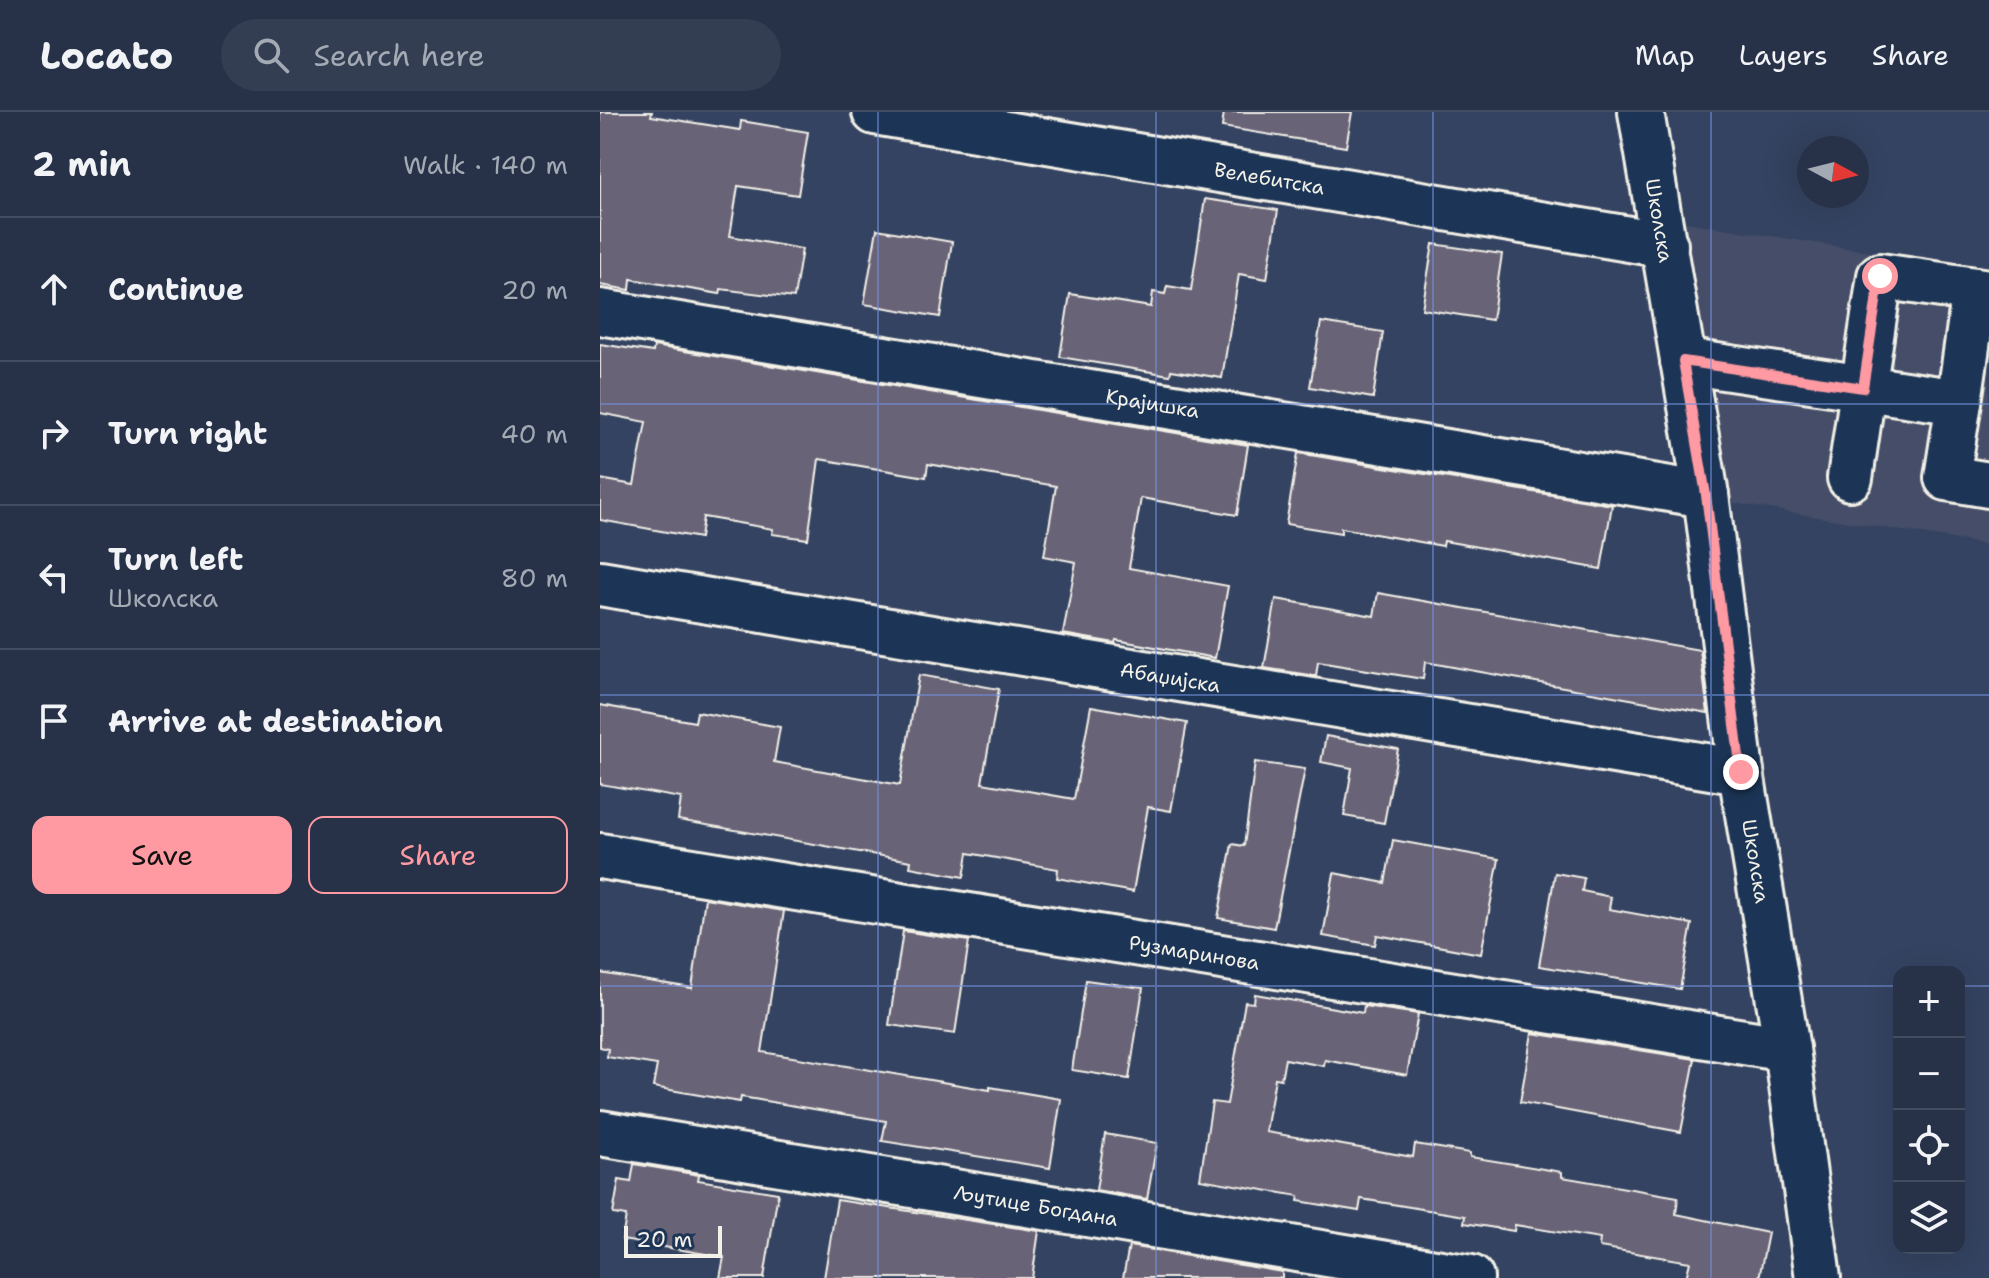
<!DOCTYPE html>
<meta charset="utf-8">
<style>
:root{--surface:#273249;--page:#333e53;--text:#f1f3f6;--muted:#a4aab4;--line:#434d61;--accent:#ff9aa2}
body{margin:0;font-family:"Shantell Sans",sans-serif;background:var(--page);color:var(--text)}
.controls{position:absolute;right:24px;bottom:24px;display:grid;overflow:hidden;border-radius:16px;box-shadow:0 8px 32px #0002}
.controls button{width:72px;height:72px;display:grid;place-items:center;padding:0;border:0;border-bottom:2px solid var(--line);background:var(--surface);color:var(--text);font:40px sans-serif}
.compass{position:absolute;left:1197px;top:24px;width:72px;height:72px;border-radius:50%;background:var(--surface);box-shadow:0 8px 32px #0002;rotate:97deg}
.scale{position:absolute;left:24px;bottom:20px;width:98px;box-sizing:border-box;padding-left:8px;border:4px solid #f4f1e8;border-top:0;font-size:22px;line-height:28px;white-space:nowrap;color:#f4f1e8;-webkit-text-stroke:6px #1d3557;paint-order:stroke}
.stop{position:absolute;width:24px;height:24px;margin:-18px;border:6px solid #ff9aa2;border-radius:50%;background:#fff}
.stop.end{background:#ff9aa2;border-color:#fff;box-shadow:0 2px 8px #0008}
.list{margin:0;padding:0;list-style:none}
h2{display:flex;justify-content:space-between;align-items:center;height:104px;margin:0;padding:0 32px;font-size:34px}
h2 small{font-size:26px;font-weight:400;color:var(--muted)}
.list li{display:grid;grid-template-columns:52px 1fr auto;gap:24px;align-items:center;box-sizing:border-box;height:144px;padding:0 32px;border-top:2px solid var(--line)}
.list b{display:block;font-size:30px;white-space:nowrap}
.list p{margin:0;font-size:26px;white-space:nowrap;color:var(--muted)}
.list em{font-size:26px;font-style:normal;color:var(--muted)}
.actions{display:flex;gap:16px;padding:24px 32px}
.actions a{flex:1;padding:18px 0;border:2px solid var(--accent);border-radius:16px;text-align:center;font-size:28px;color:var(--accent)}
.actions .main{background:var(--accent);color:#111}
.icon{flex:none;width:44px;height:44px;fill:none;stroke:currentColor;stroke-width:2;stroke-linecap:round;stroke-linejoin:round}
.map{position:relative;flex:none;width:1389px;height:1166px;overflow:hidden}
header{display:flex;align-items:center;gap:48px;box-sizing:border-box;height:112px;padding:0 40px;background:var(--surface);border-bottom:2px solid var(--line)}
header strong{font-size:38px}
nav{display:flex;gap:44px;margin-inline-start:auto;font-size:28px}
.search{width:560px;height:72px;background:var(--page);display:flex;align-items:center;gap:20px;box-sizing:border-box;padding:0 28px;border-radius:44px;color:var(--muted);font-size:30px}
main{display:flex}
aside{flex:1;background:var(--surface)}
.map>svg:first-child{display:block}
</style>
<header>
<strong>Locato</strong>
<div class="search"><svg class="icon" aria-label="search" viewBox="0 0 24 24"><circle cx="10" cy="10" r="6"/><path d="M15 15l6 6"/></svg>Search here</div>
<nav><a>Map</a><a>Layers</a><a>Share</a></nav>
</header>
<main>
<aside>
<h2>2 min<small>Walk · 140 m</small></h2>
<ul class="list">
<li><svg class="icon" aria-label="ahead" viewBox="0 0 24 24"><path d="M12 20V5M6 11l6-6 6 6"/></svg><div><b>Continue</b></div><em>20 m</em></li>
<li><svg class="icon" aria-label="right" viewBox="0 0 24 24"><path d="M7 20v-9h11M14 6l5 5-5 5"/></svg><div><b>Turn right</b></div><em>40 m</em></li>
<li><svg class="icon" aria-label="left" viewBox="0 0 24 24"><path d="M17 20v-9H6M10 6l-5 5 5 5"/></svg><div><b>Turn left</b><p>Школска</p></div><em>80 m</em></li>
<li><svg class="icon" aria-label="arrive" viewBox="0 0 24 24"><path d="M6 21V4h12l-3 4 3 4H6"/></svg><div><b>Arrive at destination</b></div></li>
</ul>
<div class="actions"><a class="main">Save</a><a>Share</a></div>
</aside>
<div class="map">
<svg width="1389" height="1166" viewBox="0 0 1389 1166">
<rect width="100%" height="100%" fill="#344361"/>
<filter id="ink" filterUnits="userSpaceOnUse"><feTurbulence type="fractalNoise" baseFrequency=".0125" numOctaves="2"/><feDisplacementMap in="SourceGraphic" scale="16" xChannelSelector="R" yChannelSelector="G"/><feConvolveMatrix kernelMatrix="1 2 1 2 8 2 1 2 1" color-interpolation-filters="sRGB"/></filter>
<g filter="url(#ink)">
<path fill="#444d68" d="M1079 109 1389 159V433L1127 390Z"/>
<path fill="#696378" stroke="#f4f1e8" stroke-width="2" d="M0 0H52L51 4 140 18 141 9 208 20 198 83 138 74 130 124 202 137 194 186 121 177 120 182 31 167 30 178 0 173Z
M624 0H752L746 35 622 15Z
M605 87 678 98 667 167 639 162 622 266 571 258 570 263 460 245 470 182 551 195 553 180 565 182 567 174 591 178Z
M277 117 352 130 340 205 264 192Z
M833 132 902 142 892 208 822 197Z
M721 210 783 220 773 286 710 275Z
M0 232 53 240 54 234 648 333 637 403 541 386 529 456 628 474 615 546 516 528 515 531 463 522 476 450 444 444 456 374 328 352 326 365 219 347 208 427 172 422 173 417 103 405 100 426 0 408V367L34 373 46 310 0 301Z
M698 341 1012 393 1001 457 844 429 843 434 741 416V421L686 412Z
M778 481 1100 538 1108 601 825 550 823 567 718 550 716 564 664 556 676 487 774 504Z
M319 563 399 577 382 671 474 687 491 594 587 611 571 699 548 695 533 780 457 766 458 757 368 741 364 765 310 755 311 749 78 708 81 686 0 672V593L95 610 97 600 180 615 174 650 300 673Z
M726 624 798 637 784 711 744 704 752 656 721 650Z
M655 650 705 657 674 816 618 806 632 732 644 734Z
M793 728 899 747 881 842 777 823 775 833 723 824 734 761 785 771Z
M955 761 984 766 982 779 1011 785 1009 797 1092 812 1080 877 939 854Z
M105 786 184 799 162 940 390 978V975L461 987 450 1056 282 1029 286 1009 141 985 140 990 53 975 57 953 7 945 8 937 0 935V861L92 876Z
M303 819 369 829 355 922 289 913Z
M486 868 543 876 529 967 472 958Z
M655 882 763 901 764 894 818 902 807 963 725 948 724 954 685 947 681 967 675 966 666 1020 813 1045 815 1032 870 1041V1045L962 1060V1065L1078 1085 1076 1102 1168 1121 1159 1166H1086L1090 1150 999 1135 1000 1127 915 1113 914 1119 864 1111 865 1104 761 1087 759 1099 698 1089 699 1084 600 1067 612 990 627 992 645 890 654 891Z
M932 921 1095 947 1081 1020 920 990Z
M505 1022 557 1031 547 1087 496 1078Z
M34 1052 99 1063 98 1068 178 1081 164 1166H120L124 1145 22 1128 26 1104 13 1102 19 1068 31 1070Z
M237 1088 439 1119 432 1166H224Z
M529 1134 682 1160V1166H523Z"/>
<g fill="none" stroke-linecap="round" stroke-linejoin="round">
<defs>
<g id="minor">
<path id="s1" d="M275 0 1065 133"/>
<path id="s2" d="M1041 0 1106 383 1141 660 1187 937 1218 1166"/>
<path id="s3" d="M0 200 1106 383"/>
<path d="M1083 249 1359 290 1347 366 1389 373"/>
<path d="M1359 290 1375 178"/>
<path d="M1250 366 1280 164 1389 180"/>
<path id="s4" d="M0 471 1141 660"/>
<path id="s5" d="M0 744 1187 937"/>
<path id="s6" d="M0 1021 871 1166"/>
</g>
</defs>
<use href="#minor" stroke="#f4f1e8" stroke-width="50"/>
<use href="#minor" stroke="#1d3557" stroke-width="44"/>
</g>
</g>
<g fill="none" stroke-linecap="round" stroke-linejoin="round" filter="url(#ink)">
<path stroke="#ff9aa2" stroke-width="10" d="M1141 660 1106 383 1083 249 1263 276 1280 164"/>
</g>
<path fill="none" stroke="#738fde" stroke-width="2" stroke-opacity="0.55" d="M278 0V1166M556 0V1166M833 0V1166M1111 0V1166M0 292H1389M0 583H1389M0 874H1299M1359 874H1389"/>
<g text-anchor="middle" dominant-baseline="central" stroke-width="7" stroke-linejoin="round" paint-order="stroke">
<g font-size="20" fill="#f4f1e8" stroke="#1d3557">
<text stroke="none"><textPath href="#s1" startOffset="400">Велебитска</textPath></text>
<text stroke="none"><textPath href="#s2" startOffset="110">Школска</textPath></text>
<text stroke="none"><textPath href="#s3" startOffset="560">Крајишка</textPath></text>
<text stroke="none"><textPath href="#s4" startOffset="578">Абаџијска</textPath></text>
<text stroke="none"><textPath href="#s2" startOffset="758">Школска</textPath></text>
<text stroke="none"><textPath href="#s5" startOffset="602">Рузмаринова</textPath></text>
<text stroke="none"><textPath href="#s6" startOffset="442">Љутице Богдана</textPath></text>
</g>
</g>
</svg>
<div class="controls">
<button>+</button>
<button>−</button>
<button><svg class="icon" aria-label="locate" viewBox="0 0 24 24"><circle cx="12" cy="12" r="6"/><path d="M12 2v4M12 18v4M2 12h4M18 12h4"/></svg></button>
<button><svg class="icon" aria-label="layers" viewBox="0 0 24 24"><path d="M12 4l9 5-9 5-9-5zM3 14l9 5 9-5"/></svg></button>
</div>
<svg class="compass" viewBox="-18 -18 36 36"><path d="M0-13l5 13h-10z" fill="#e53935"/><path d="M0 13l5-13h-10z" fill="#a4aab4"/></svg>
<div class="scale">20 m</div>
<div class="stop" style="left:1280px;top:164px"></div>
<div class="stop end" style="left:1141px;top:660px"></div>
</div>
</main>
